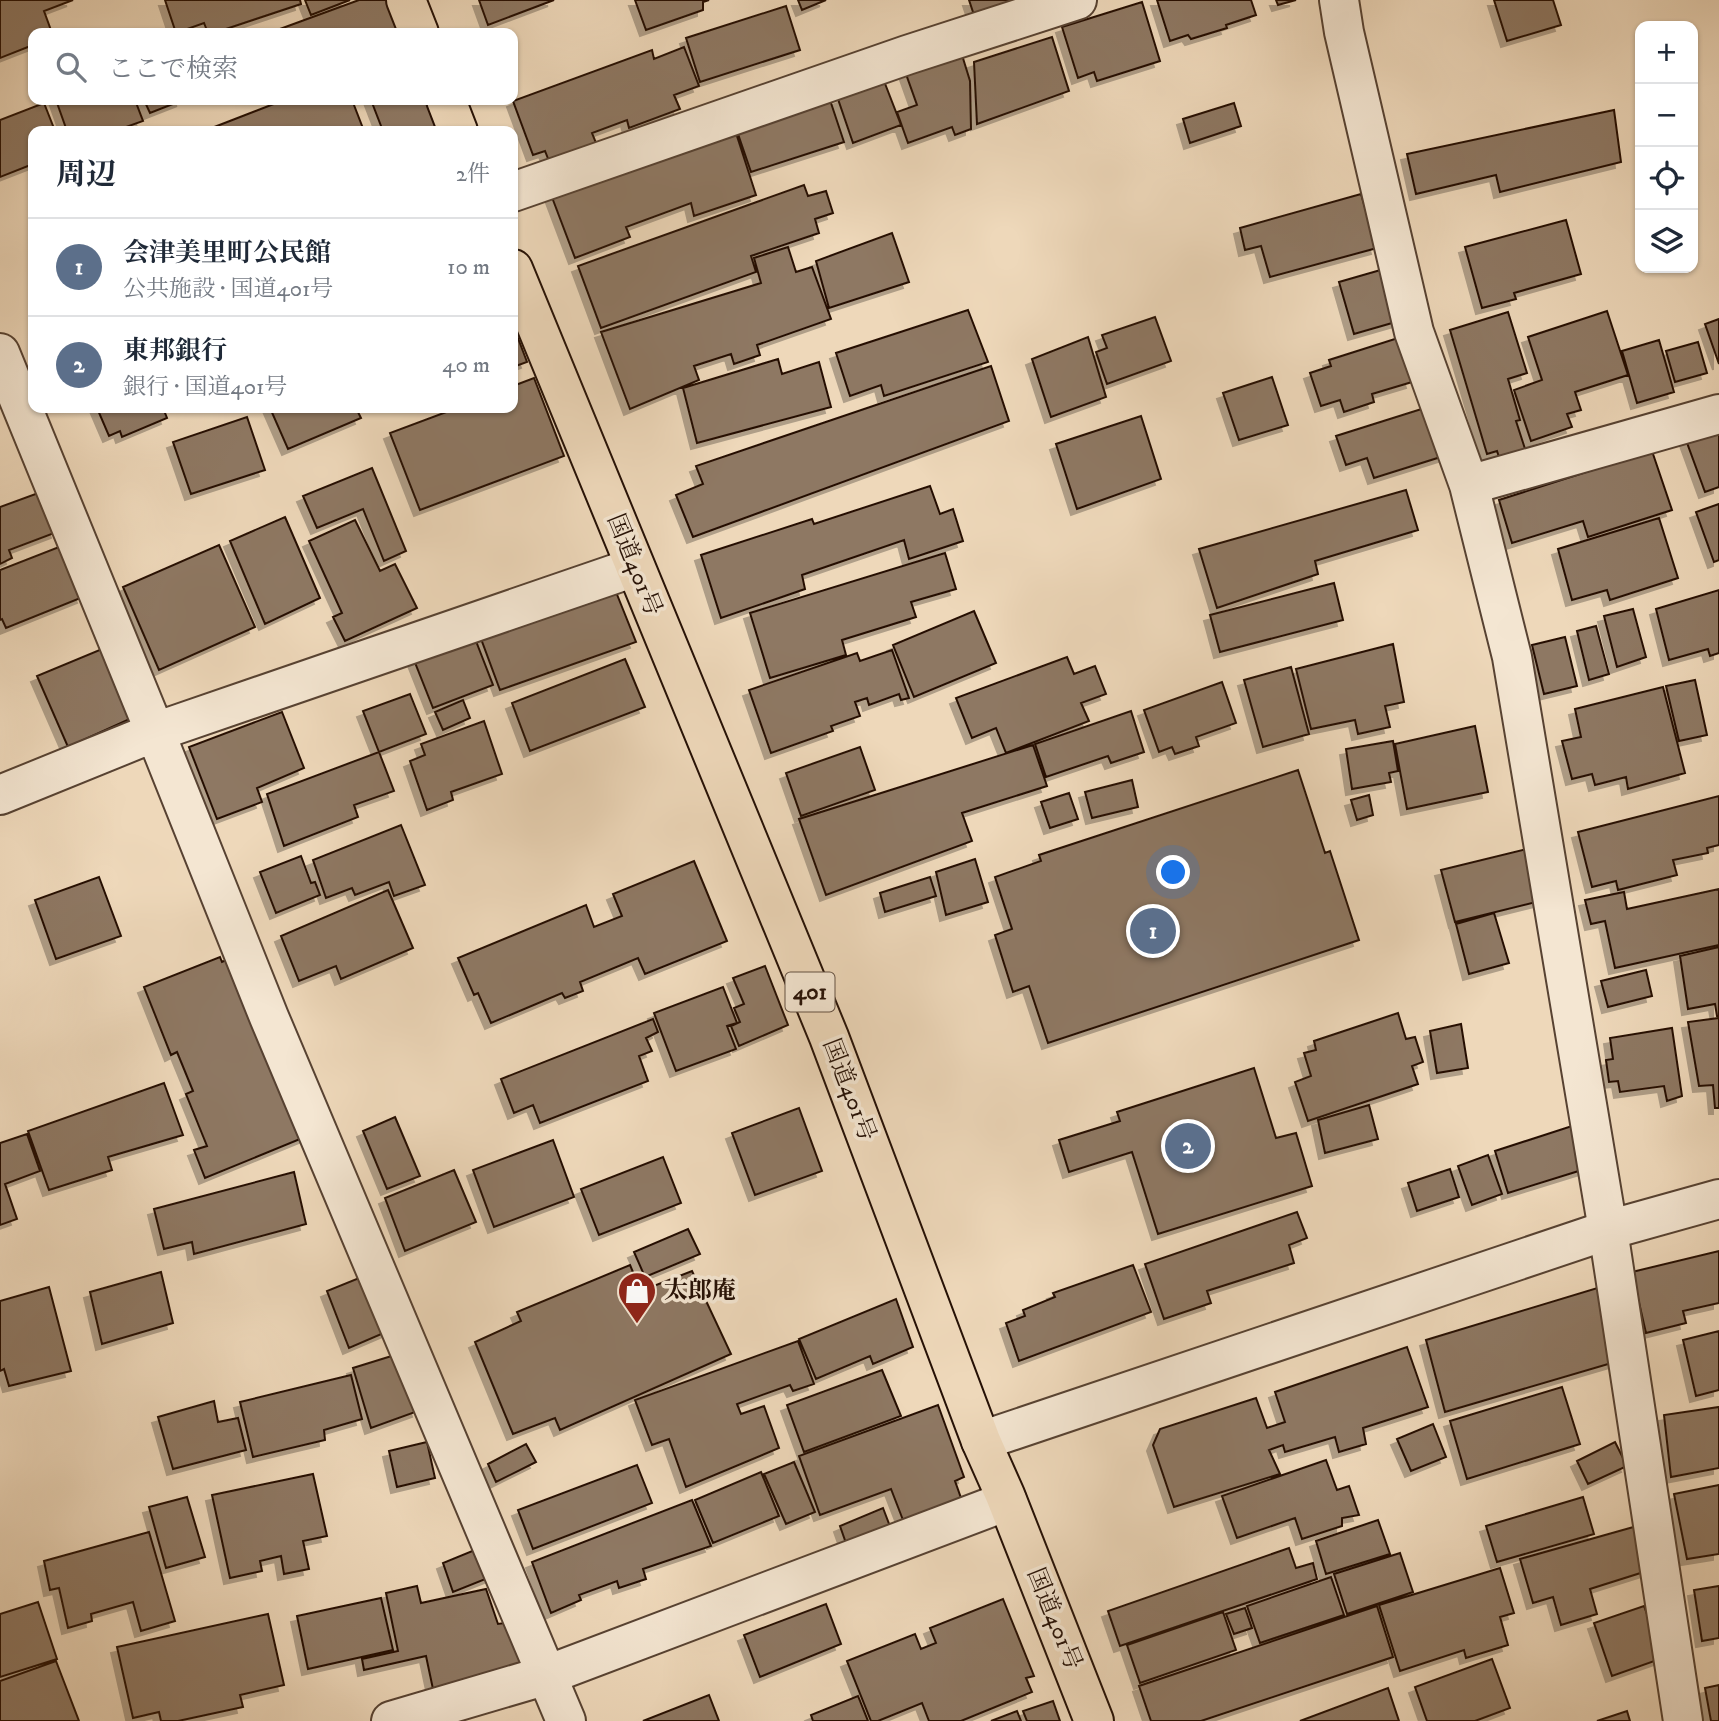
<!DOCTYPE html>
<html lang="ja">
<meta charset="utf-8">
<style>
:root{--surface:#fff;--page:#f2f2f3;--text:#1f2937;--muted:#747a83;--line:#e0e1e3;--accent:#ea580c}
body{margin:0;font-family:"IM FELL DW Pica","Noto Serif JP",serif;background:var(--page);color:var(--text)}
.controls{position:absolute;right:21px;top:21px;display:grid;overflow:hidden;border-radius:14px;box-shadow:0 2px 5px #0004}
.controls button{width:63px;height:63px;display:grid;place-items:center;padding:0;border:0;border-bottom:2px solid var(--line);background:var(--surface);color:var(--text);font:35px sans-serif}
.you{position:absolute;left:1174px;top:873px;width:24px;height:24px;margin:-18px;border:5px solid #fff;border-radius:50%;background:#1a73e8;box-shadow:0 0 0 10px #1a73e833}
.badge{display:grid;place-items:center;width:46px;height:46px;border-radius:50%;background:var(--accent);color:#fff;font-size:23px;font-weight:700}
.pin{position:absolute;translate:-50% -50%;border:4px solid #fff;box-shadow:0 2px 7px #0006}
.list{margin:0;padding:0;list-style:none}
h2{display:flex;justify-content:space-between;align-items:center;height:91px;margin:0;padding:0 28px;font-size:30px}
h2 small{font-size:23px;font-weight:400;color:var(--muted)}
.list li{display:grid;grid-template-columns:46px 1fr auto;gap:21px;align-items:center;box-sizing:border-box;height:98px;padding:0 28px;border-top:2px solid var(--line)}
.list b{display:block;font-size:26px;white-space:nowrap}
.list p{margin:0;font-size:23px;white-space:nowrap;color:var(--muted)}
.list em{font-size:23px;font-style:normal;color:var(--muted)}
.icon{flex:none;width:38px;height:38px;fill:none;stroke:currentColor;stroke-width:2;stroke-linecap:round;stroke-linejoin:round}
.map{position:relative;flex:none;width:1719px;height:1721px;overflow:hidden}
.search{position:absolute;background:var(--surface);box-shadow:0 2px 5px #0004;left:28px;top:28px;width:490px;height:77px;display:flex;align-items:center;gap:18px;box-sizing:border-box;padding:0 24px;border-radius:14px;color:var(--muted);font-size:26px}
.panel{position:absolute;background:var(--surface);box-shadow:0 2px 5px #0004;left:28px;top:126px;width:490px;height:287px;border-radius:14px}
.map>svg:first-child{display:block}
</style>
<div class="map">
<svg width="1719" height="1721" viewBox="0 0 1719 1721">
<defs>
<filter id="shadow"><feDropShadow dx="-6" dy="6" stdDeviation="0" flood-color="#0004"/></filter>
</defs>
<rect width="100%" height="100%" fill="#eed8ba"/>
<filter id="stains"><feTurbulence type="fractalNoise" baseFrequency=".00286" numOctaves="4"/><feColorMatrix values="0 0 0 0 .2 0 0 0 0 .09 0 0 0 0 .02 0 0 0 .5 -.17"/></filter>
<radialGradient id="worn" r=".72"><stop offset=".6" stop-color="#630" stop-opacity="0"/><stop offset="1" stop-color="#630" stop-opacity=".3"/></radialGradient>
<path fill="#8e7863" stroke="#251005" stroke-width="2" filter="url(#shadow)" d="M0 0H73L44 11 52 33H33V45L0 58Z
M165 0H300L301 4 214 33H208L204 23 176 33Z
M305 0H350L311 15Z
M359 0H388L401 33H269Z
M479 0H554L488 25Z
M635 0H709L703 2V10L646 30Z
M798 0H826L802 10Z
M969 0H1026L975 18Z
M1157 0H1251L1256 15 1226 25 1227 28 1191 39 1188 35 1170 41Z
M1276 0H1296L1278 5Z
M1494 0H1553L1561 25 1507 41Z
M1142 2 1160 61 1097 81 1094 72 1078 78 1062 27Z
M786 6 800 50 700 82 686 38Z
M1052 37 1069 91 977 124 974 62Z
M684 47 699 86 674 95 680 109 629 128 627 120 592 133 596 143 549 161 545 151 533 155 513 101 652 50 654 59Z
M962 55 970 81 971 129 955 135 952 127 908 143 897 112 917 105 906 74Z
M884 81 901 125 853 143 838 99Z
M56 100H135L143 121 115 131H67Z
M144 100H183L150 113Z
M284 100H352L364 131H204Z
M371 100H427L439 131H383Z
M830 100 844 142 751 172 737 131Z
M44 103 55 131H33V164L0 177V120Z
M1234 103 1241 126 1190 143 1183 119Z
M1614 110 1621 162 1500 192 1496 175 1416 194 1407 154Z
M736 133 756 195 694 216 691 203 626 227 630 237 575 258 550 192Z
M804 185 808 196 826 191 833 213 815 219 819 233 751 256 756 272 601 328 578 266Z
M1361 194 1377 248 1270 277 1261 246 1245 250 1240 228Z
M1566 220 1581 274 1514 293 1516 299 1482 308 1465 247Z
M892 233 909 282 829 308 816 261Z
M788 247 796 272 812 267 831 319 757 345 760 355 734 364 731 354 694 366 699 380 630 409 601 332 761 283 754 258Z
M1384 269 1399 321 1354 334 1339 282Z
M968 310 988 362 884 396 881 385 850 396 836 353Z
M1607 311 1628 375 1575 392 1581 410 1567 414 1572 427 1531 441 1514 390 1542 380 1528 337Z
M1508 312 1527 373 1508 379 1520 420 1516 421 1527 455 1501 463 1497 451 1487 454 1450 330Z
M1155 317 1171 361 1107 384 1096 352 1107 348 1102 335Z
M1719 319V364L1705 324Z
M513 325 527 362 513 367Z
M1088 337 1106 397 1051 417 1032 359Z
M1398 338 1412 382 1372 394 1374 402 1344 412 1340 400 1321 406 1310 373 1331 366 1329 360Z
M1659 340 1674 392 1637 403 1622 351Z
M1698 342 1707 373 1675 382 1666 351Z
M778 359 782 374 819 362 831 407 697 443 683 388Z
M991 366 1009 421 693 537 676 495 703 484 696 466Z
M1272 377 1288 425 1239 440 1223 393Z
M534 378 564 456 420 510 390 433 457 408H513V386Z
M1431 406 1447 455 1374 478 1367 458 1346 465 1336 436Z
M97 408H163L167 418 122 437 120 431 109 436Z
M270 408H356L361 418 288 449Z
M1141 416 1161 479 1077 509 1056 444Z
M247 417 265 470 191 494 173 442Z
M1719 429V487L1705 492 1686 440Z
M1652 451 1672 510 1588 537 1583 521 1512 543 1499 500Z
M372 468 406 551 384 561 363 509 317 528 303 496Z
M930 486 940 514 953 509 963 541 909 559 904 540 802 575 805 589 721 618 701 555 812 519 814 524Z
M1406 490 1418 530 1315 561 1318 574 1217 608 1199 549Z
M41 492 57 532 9 550 12 558 0 564V507Z
M1719 504V560L1714 562 1696 512Z
M285 517 320 598 265 624 230 541Z
M1659 518 1678 578 1610 600 1607 590 1572 600 1558 549Z
M355 520 380 571 395 564 417 608 345 641 333 617 342 613 309 541Z
M219 545 255 627 159 670 123 587Z
M59 547 83 597 6 628 2 619 0 620V570Z
M945 553 956 589 911 602 916 617 842 640 846 655 770 678 750 613Z
M1334 583 1343 620 1220 652 1210 615Z
M614 587 636 642 500 690 480 636Z
M1719 590V653L1710 656 1708 649 1669 660 1656 609Z
M1633 609 1646 657 1617 667 1604 616Z
M974 611 996 663 914 697 893 645Z
M1596 626 1609 674 1589 680 1577 631Z
M474 636 493 685 433 708 414 660Z
M1565 637 1577 686 1544 694 1532 645Z
M1393 644 1404 702 1385 706 1390 727 1358 734 1355 720 1311 729 1296 669Z
M102 649 132 718 68 747 37 676Z
M892 650 909 698 901 700 899 694 869 705 867 698 855 702 860 716 831 726 833 731 771 753 749 690 857 653 860 661Z
M1067 657 1074 674 1095 666 1106 694 1081 703 1089 721 1006 753 996 728 972 738 956 698Z
M625 659 645 707 530 751 512 703Z
M1291 667 1309 734 1263 747 1244 680Z
M1695 680 1707 735 1679 741 1666 686Z
M1222 682 1236 723 1196 737 1199 746 1175 754 1172 747 1159 752 1144 710Z
M1663 687 1685 773 1628 789 1626 777 1595 785 1592 774 1572 779 1562 741 1581 737 1575 709Z
M410 694 426 734 379 752 363 711Z
M463 700 470 718 443 730 435 712Z
M1131 711 1144 752 1111 763 1108 756 1046 777 1035 744Z
M282 712 304 768 257 788 262 802 217 819 189 747Z
M484 721 502 774 451 792 453 800 427 810 410 761 425 755 421 744Z
M1475 726 1488 792 1407 809 1395 744Z
M1393 741 1398 771 1389 773 1391 782 1352 789 1346 749Z
M1033 745 1047 786 962 813 972 841 826 895 799 819Z
M860 747 875 790 801 816 786 773Z
M379 752 394 791 354 805 358 817 284 846 267 794Z
M1298 770 1325 853 1330 851 1359 940 1048 1043 1029 986 1013 992 995 935 1012 929 995 877 1041 861 1039 855Z
M1132 780 1138 807 1092 818 1085 792Z
M1069 793 1078 819 1050 828 1041 802Z
M1369 795 1373 815 1357 820 1351 800Z
M1719 796V845L1707 848 1708 853 1673 860 1677 875 1618 890 1616 881 1592 887 1578 832Z
M401 825 425 885 394 896 389 882 355 895 352 888 326 898 313 860Z
M1535 847 1548 899 1455 922 1441 870Z
M301 856 311 883 315 882 320 895 276 913 260 872Z
M975 859 988 902 946 915 936 872Z
M694 861 727 941 645 974 638 958 580 982 583 991 565 998 562 993 491 1023 478 993 474 995 458 958 586 905 594 927 622 916 613 894Z
M99 877 121 936 56 959 35 900Z
M930 877 936 896 885 912 880 893Z
M1719 889V945L1615 968 1605 921 1591 924 1585 900 1624 892 1627 909Z
M388 890 413 948 341 979 336 966 299 981 281 936Z
M1494 913 1509 963 1469 974 1456 924Z
M1719 947V1016H1717L1715 1004 1688 1009 1680 956Z
M220 957 222 962 231 958 305 1137 205 1178 194 1150 207 1146 186 1094 193 1091 177 1052 171 1055 144 987Z
M765 966 788 1025 739 1046 731 1026 740 1022 734 1008 744 1004 733 978Z
M1646 970 1652 996 1608 1007 1601 981Z
M723 987 737 1023 727 1026 736 1049 676 1071 654 1013Z
M1398 1013 1406 1039 1415 1037 1423 1062 1412 1066 1418 1084 1308 1121 1295 1082 1311 1076 1304 1053 1316 1050 1314 1041Z
M1719 1018V1108H1715L1713 1085 1699 1086 1688 1022Z
M653 1019 658 1032 646 1038 652 1051 639 1056 648 1081 540 1123 533 1105 514 1113 501 1079Z
M1461 1024 1468 1068 1437 1073 1430 1031Z
M1672 1028 1682 1096 1667 1101 1664 1086 1620 1092 1618 1081 1609 1082 1606 1060 1613 1059 1610 1038Z
M1254 1068 1276 1138 1296 1133 1312 1186 1158 1234 1132 1152 1069 1172 1059 1140 1120 1121 1117 1112Z
M164 1083 183 1135 108 1157 112 1170 49 1190 28 1131Z
M1369 1105 1378 1139 1325 1153 1318 1120Z
M799 1108 822 1171 755 1195 732 1133Z
M395 1117 420 1176 387 1189 363 1131Z
M1572 1126 1585 1169 1508 1193 1495 1151Z
M27 1134 40 1171 5 1184 17 1219 0 1225V1143Z
M553 1140 574 1197 494 1227 473 1170Z
M1488 1155 1502 1194 1472 1205 1458 1166Z
M663 1157 681 1203 599 1235 581 1189Z
M1450 1169 1459 1197 1417 1211 1408 1183Z
M454 1170 476 1222 405 1251 385 1198Z
M294 1172 306 1224 194 1254 192 1242 164 1249 154 1209Z
M1297 1212 1307 1238 1289 1245 1294 1263 1207 1291 1211 1303 1164 1319 1145 1264Z
M688 1229 700 1254 645 1277 634 1252Z
M1719 1251V1303L1683 1311 1686 1323 1646 1333 1632 1272Z
M630 1265 641 1291 692 1271 731 1354 560 1430 555 1418 513 1434 475 1342 521 1321 517 1312Z
M1133 1265 1151 1312 1019 1361 1006 1323 1025 1316 1023 1310 1055 1297 1053 1293Z
M161 1272 173 1323 102 1344 90 1292Z
M369 1274 393 1329 349 1348 327 1291Z
M1604 1286 1615 1362 1445 1412 1426 1340Z
M49 1287 71 1371 9 1386 4 1369 0 1371V1301Z
M896 1299 913 1347 873 1364 870 1356 816 1379 799 1339Z
M1719 1331V1390L1696 1396 1683 1340Z
M798 1341 814 1384 793 1391 790 1385 737 1404 741 1414 764 1406 779 1448 686 1487 669 1439 652 1445 635 1400Z
M1407 1347 1428 1407 1363 1428 1366 1444 1339 1452 1335 1437 1285 1452 1283 1445 1269 1450 1280 1474 1174 1507 1153 1445 1160 1429 1256 1398 1267 1428 1285 1422 1275 1392Z
M398 1354 418 1411 371 1428 353 1368Z
M882 1370 901 1416 804 1452 787 1405Z
M351 1375 362 1419 324 1430 325 1440 253 1457 240 1402Z
M1562 1387 1580 1444 1467 1479 1450 1421Z
M214 1401 218 1422 238 1418 246 1450 173 1469 158 1417Z
M938 1405 964 1477 955 1481 961 1498 903 1520 891 1489 820 1515 799 1456Z
M1719 1407V1468L1671 1477 1664 1415Z
M1433 1424 1446 1457 1411 1471 1397 1439Z
M427 1442 435 1478 397 1487 389 1451Z
M1615 1442 1627 1466 1588 1484 1577 1461Z
M526 1444 536 1462 496 1482 488 1464Z
M1326 1460 1337 1490 1349 1486 1359 1515 1342 1518V1526L1302 1539 1295 1518 1237 1538 1222 1496Z
M794 1462 815 1512 786 1524 764 1474Z
M637 1465 652 1503 533 1549 518 1510Z
M761 1472 779 1516 713 1543 695 1500Z
M313 1474 327 1536 303 1541 309 1569 284 1574 281 1556 260 1561 262 1571 230 1578 212 1495Z
M1719 1485V1554L1687 1559 1674 1494Z
M187 1497 205 1557 166 1568 149 1507Z
M1583 1497 1594 1534 1497 1562 1486 1526Z
M692 1500 711 1546 643 1569 646 1579 619 1588 617 1581 579 1595 581 1600 551 1613 532 1562Z
M883 1508 891 1529 847 1546 840 1526Z
M1378 1520 1390 1554 1326 1574 1316 1541Z
M1637 1526 1650 1570 1590 1589 1597 1614 1561 1625 1553 1597 1533 1603 1520 1559Z
M149 1532 175 1621 141 1631 133 1602 91 1614 92 1621 68 1628 59 1588 50 1590 44 1561Z
M482 1547 493 1576 453 1592 443 1563Z
M1289 1548 1296 1568 1313 1563 1317 1579 1120 1646 1108 1611Z
M1400 1553 1413 1592 1347 1614 1334 1574Z
M1500 1568 1514 1613 1500 1617 1508 1645 1466 1658 1464 1650 1400 1671 1379 1605Z
M1331 1577 1344 1615 1260 1643 1247 1606Z
M417 1586 421 1603 486 1589 498 1624 512 1622 523 1671 433 1689 426 1656 364 1670 362 1659 398 1651 386 1593Z
M1719 1586V1638L1702 1641 1694 1590Z
M381 1598 393 1650 308 1669 297 1616Z
M1003 1599 1034 1676 1026 1678 1032 1692 961 1721H929L922 1703 878 1721H871L847 1661 915 1634 921 1649 936 1643 930 1628Z
M38 1602 57 1659 0 1677V1614Z
M826 1604 841 1644 760 1677 744 1635Z
M1377 1606 1393 1657 1201 1721H1151L1139 1686Z
M1644 1606 1663 1658 1612 1676 1594 1623Z
M1245 1608 1252 1628 1234 1634 1226 1614Z
M1223 1612 1236 1650 1140 1683 1127 1645Z
M268 1614 284 1685 240 1695 243 1707 178 1721H161L159 1712 133 1718 117 1647Z
M1492 1659 1510 1708 1475 1721H1427L1415 1687Z
M56 1661 79 1721H0V1681Z
M1719 1685V1721H1711L1705 1688Z
M1388 1688 1399 1721H1300Z
M709 1695 719 1721H643Z
M858 1696 868 1721H813L811 1715Z
M1053 1701 1060 1721H1027L1023 1711Z
M1017 1711 1021 1721H991Z
M1627 1711 1630 1721H1597Z"/>
<g fill="none" stroke-linecap="round" stroke-linejoin="round">
<defs>
<path id="minor" d="M1339 0 1344 32 1414 332 1469 485 1512 657 1608 1230 1683 1721
M513 192 907 55 1077 0
M0 353 155 732 269 1017 566 1721
M1469 485 1719 414
M0 795 155 732 635 567
M391 1721 547 1675"/>
<path id="tertiary" d="M981 1441 1608 1230 1719 1199
M547 1675 1007 1501"/>
<path id="trunk" d="M406 0 419 33
M446 100 458 131
M513 269 829 1037 981 1441 1005 1495 1094 1721"/>
</defs>
<use href="#minor" stroke="#574232" stroke-width="42"/>
<use href="#tertiary" stroke="#574232" stroke-width="42"/>
<use href="#trunk" stroke="#251005" stroke-width="42"/>
<use href="#minor" stroke="#f4e6d2" stroke-width="38"/>
<use href="#tertiary" stroke="#f4e6d2" stroke-width="38"/>
<use href="#trunk" stroke="#eed8ba" stroke-width="38"/>
</g>
<defs>
<symbol id="shop-pin" viewBox="-11 -11 22 30"><path d="M0 17L-7.5 6A9.5 9.5 0 1 1 7.5 6Z" fill="#8f2418" stroke="#f4e6d2"/><path d="M-5-2.5h2.3a2.7 3.5 0 0 1 5.4 0H5L5.5 6h-11ZM-1.5-2.5h3a1.5 2.3 0 0 0-3 0Z" fill="#fff"/></symbol>
</defs>
<g fill-rule="evenodd">
<use href="#shop-pin" x="615" y="1269" width="44" height="60"/>
</g>
<g text-anchor="middle" dominant-baseline="central" stroke-width="7" stroke-linejoin="round" paint-order="stroke">
<rect fill="#f4e6d2" stroke="#635042" stroke-width="2" x="785.5" y="972.5" width="49" height="39" rx="5"/>
<g font-size="23" font-weight="bold" fill="#251005">
<text x="810" y="992">401</text>
</g>
<g font-size="24" fill="#251005" stroke="#f4e6d2">
<text transform="translate(634 565) rotate(68)">国道401号</text>
<text transform="translate(849 1090) rotate(69)">国道401号</text>
<text transform="translate(1054 1619) rotate(68)">国道401号</text>
</g>
<g font-size="24" font-weight="bold" fill="#251005" stroke="#f4e6d2" text-anchor="start">
<text x="664" y="1291">太郎庵</text>
</g>
</g>
<rect width="100%" height="100%" filter="url(#stains)"/>
<rect width="100%" height="100%" fill="url(#worn)"/>
</svg>
<div class="controls">
<button>+</button>
<button>−</button>
<button><svg class="icon" aria-label="locate" viewBox="0 0 24 24"><circle cx="12" cy="12" r="6"/><path d="M12 2v4M12 18v4M2 12h4M18 12h4"/></svg></button>
<button><svg class="icon" aria-label="layers" viewBox="0 0 24 24"><path d="M12 4l9 5-9 5-9-5zM3 14l9 5 9-5"/></svg></button>
</div>
<div class="you"></div>
<div class="pin badge" style="left:1153px;top:931px;background:#5c6f8a">1</div>
<div class="pin badge" style="left:1188px;top:1146px;background:#5c6f8a">2</div>
<div class="search"><svg class="icon" aria-label="search" viewBox="0 0 24 24"><circle cx="10" cy="10" r="6"/><path d="M15 15l6 6"/></svg>ここで検索</div>
<section class="panel">
<h2>周辺<small>2件</small></h2>
<ul class="list">
<li><span class="badge" style="background:#5c6f8a">1</span><div><b>会津美里町公民館</b><p>公共施設 · 国道401号</p></div><em>10 m</em></li>
<li><span class="badge" style="background:#5c6f8a">2</span><div><b>東邦銀行</b><p>銀行 · 国道401号</p></div><em>40 m</em></li>
</ul>
</section>
</div>
